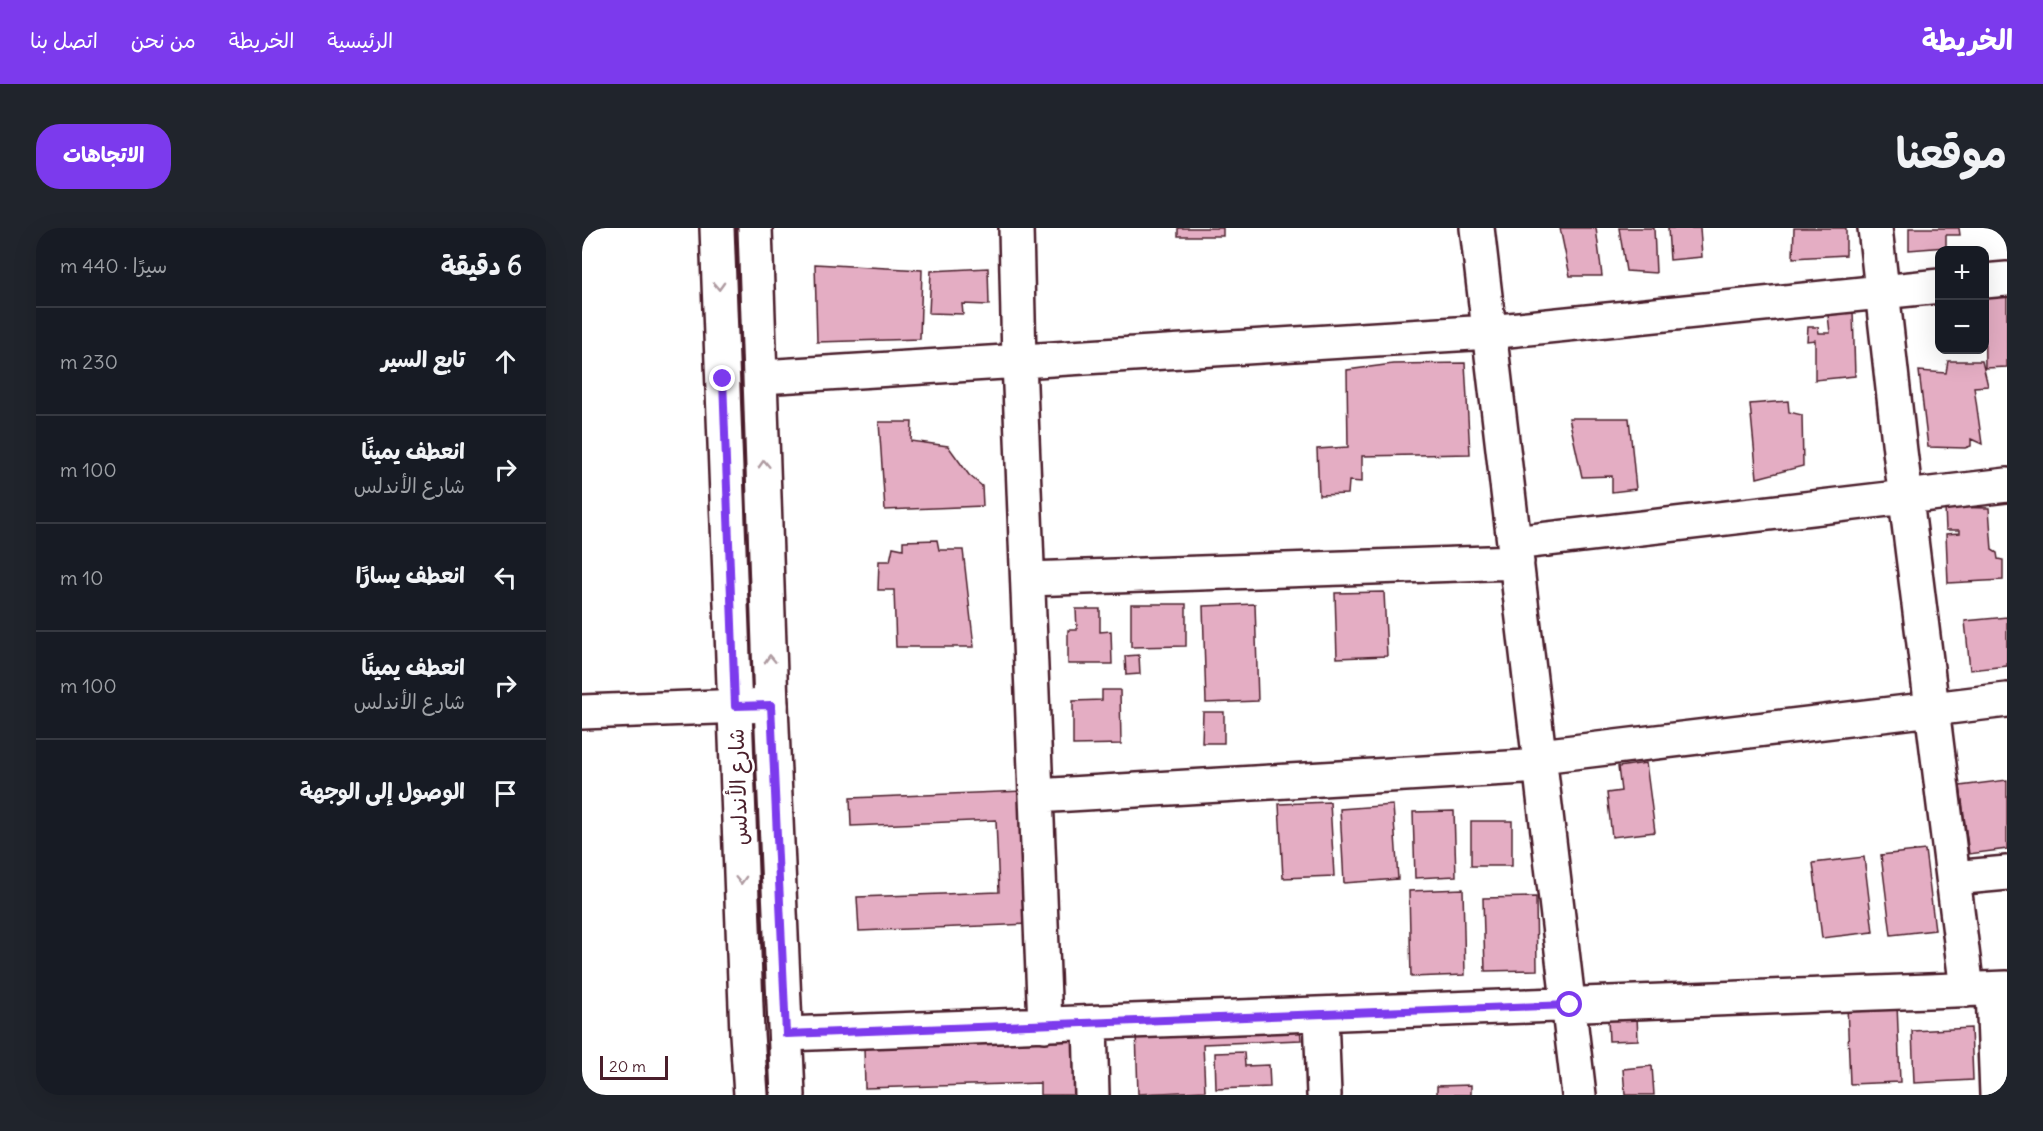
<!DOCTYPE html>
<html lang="ar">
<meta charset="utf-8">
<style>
:root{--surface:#171b24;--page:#20242c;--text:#f1f3f6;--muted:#9ea1a6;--line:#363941;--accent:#7c3aed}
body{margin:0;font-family:Delius,"Playpen Sans Arabic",sans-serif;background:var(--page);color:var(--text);direction:rtl}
.controls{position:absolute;right:18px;top:18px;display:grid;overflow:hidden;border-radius:12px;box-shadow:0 6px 24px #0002}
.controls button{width:54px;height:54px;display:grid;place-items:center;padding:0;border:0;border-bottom:2px solid var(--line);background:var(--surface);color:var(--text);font:30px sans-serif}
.scale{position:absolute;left:18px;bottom:15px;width:68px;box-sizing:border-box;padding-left:6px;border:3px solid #4a1f2b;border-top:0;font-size:16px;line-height:21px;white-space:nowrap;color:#4a1f2b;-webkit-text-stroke:4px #fff;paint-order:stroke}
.stop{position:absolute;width:18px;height:18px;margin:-14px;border:4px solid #7c3aed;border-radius:50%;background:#fff}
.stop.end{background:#7c3aed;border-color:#fff;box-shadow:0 2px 6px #0008}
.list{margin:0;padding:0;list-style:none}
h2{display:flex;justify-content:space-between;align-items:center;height:78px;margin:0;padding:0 24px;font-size:26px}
h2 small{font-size:20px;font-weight:400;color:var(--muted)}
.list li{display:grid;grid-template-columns:39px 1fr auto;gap:18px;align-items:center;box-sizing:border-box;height:108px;padding:0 24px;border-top:2px solid var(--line)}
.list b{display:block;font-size:22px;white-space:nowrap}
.list p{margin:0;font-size:20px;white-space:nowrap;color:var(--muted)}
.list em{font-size:20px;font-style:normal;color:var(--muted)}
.icon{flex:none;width:33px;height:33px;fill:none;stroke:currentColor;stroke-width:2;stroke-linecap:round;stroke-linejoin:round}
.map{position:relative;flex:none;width:1425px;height:867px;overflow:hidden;direction:ltr;border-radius:24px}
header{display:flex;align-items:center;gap:36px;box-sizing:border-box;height:84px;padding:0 30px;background:var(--accent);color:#fff}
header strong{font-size:28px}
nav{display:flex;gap:33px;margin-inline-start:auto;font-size:21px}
.intro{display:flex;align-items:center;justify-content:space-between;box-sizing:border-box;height:144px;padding:0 36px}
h1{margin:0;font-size:42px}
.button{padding:15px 27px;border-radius:24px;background:var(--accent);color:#fff;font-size:21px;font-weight:700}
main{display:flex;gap:36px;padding:0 36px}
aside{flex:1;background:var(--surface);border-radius:24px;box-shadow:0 6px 24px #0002}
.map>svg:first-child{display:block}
</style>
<header>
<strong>الخريطة</strong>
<nav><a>الرئيسية</a><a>الخريطة</a><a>من نحن</a><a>اتصل بنا</a></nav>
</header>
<div class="intro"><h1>موقعنا</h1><a class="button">الاتجاهات</a></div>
<main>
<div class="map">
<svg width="1425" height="867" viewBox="0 0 1425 867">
<rect width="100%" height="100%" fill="#fff"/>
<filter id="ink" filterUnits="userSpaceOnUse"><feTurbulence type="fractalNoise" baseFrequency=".0167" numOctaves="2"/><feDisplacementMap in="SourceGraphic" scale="12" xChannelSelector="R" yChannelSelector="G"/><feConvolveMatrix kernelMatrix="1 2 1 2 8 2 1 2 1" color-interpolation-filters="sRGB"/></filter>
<g filter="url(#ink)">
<path fill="#e4adc3" stroke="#4a1f2b" stroke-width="1.5" d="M596 0H641V8H596Z
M978 0H1014L1020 48H988Z
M1037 0H1072L1074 45 1044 43Z
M1086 0H1118L1120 29 1088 32Z
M1212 0H1264V27L1211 30Z
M1327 0H1377L1378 7H1364V19L1327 22Z
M233 36 340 42 338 111 235 114Z
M406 40 407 77 380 76 381 86 347 85 349 43Z
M1425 65V139L1403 140 1402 67Z
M1271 83 1273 148 1233 152V112L1225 113 1226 99H1236L1237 105H1248L1246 87Z
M1366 133H1400L1406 158 1392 159 1400 216 1389 211V218L1383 220 1346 219 1337 143 1364 145Z
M883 135 888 226 780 228V254L767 253 766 266 737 267 735 221 766 219 765 142 811 136Z
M1206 173 1207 184 1220 187 1221 238 1175 250 1168 176Z
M987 190H1047L1054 261 1030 264V248L1000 249Z
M297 194H330L329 213 366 218 387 247 400 258 401 278 303 282Z
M1363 279 1407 280 1410 322 1415 325 1416 331 1421 332V352L1366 355 1364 306 1378 305V302H1364Z
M355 312 357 322H381L392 419H314L312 362H296L297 333H308L311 319 321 321V313Z
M802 364 805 428 755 430 753 365Z
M549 376H604V418L549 419Z
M673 376 676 473 624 475 621 378Z
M494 381H518V404L529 403 530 436H486V402H495Z
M1425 389V438L1388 442 1383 393Z
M557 427 558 446 544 447 543 428Z
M520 462H538L539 516 491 517V473L520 472Z
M621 484H642V515H620Z
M1064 535 1073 604 1030 609 1025 565 1039 563 1036 539Z
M1425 552V621L1387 626 1378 558Z
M442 563 447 696 277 703 275 669 417 664 414 592 269 598 268 570Z
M748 574 752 648 701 650 697 576Z
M811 577 816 651 762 655 758 581Z
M872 583 874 648 833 650 831 584Z
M889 593H930V638H889Z
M1343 622 1353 702 1309 707 1299 627Z
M1282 629 1291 704 1240 710 1231 635Z
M881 661 883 747 829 749 827 663Z
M954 669 955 742 903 743 901 670Z
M1315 776 1318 854 1268 856 1265 777Z
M1055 789 1056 812 1027 813 1026 791Z
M718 797 719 812 621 816 623 863 556 866 554 803Z
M1389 800 1391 852 1332 855 1330 803Z
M495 813 497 867H458V855L283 860 282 819Z
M662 824 663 838 687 837 688 859 634 861 633 825Z
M1070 838 1072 867H1043L1041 841Z
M889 857V867H855V858Z"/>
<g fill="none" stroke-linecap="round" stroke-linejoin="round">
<defs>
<path id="minor" d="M434 0 437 133 463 797
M895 0 997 867
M1293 0 1318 223 1385 762
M1402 53 1425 51
M179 149 907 104 1358 58
M932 315 1425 257
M446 351 935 334
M0 484 189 477
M958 528 1425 472
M454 568 959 538
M1371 650 1425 645
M1411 761 1415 867
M739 787 742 867
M508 795 510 867
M204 806 1425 760"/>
<path id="major" d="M135 0 165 806 169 867
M173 0 189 477 206 867"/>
</defs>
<use href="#minor" stroke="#4a1f2b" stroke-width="38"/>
<use href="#major" stroke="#4a1f2b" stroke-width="38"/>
<use href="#minor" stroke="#fff" stroke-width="33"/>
<use href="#major" stroke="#fff" stroke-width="33"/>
</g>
<defs><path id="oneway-chevron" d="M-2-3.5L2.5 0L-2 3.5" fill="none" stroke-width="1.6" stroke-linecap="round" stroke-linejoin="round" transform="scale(1.5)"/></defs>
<g stroke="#ae9aa0">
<use href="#oneway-chevron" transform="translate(137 58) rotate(88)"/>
<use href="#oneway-chevron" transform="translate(182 236) rotate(-92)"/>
<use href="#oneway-chevron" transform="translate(188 431) rotate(-92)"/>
<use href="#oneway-chevron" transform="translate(159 652) rotate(88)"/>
</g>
</g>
<g fill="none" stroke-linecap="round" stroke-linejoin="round" filter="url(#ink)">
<path stroke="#7c3aed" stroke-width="8" d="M141 151 153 478 189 477 204 806 988 777"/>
</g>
<g text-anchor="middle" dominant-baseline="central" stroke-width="5" stroke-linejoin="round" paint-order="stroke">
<g font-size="21" fill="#4a1f2b" stroke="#fff">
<text transform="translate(156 559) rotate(-92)">شارع الأندلس</text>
</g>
</g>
</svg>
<div class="controls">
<button>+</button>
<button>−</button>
</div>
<div class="scale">20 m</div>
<div class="stop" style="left:988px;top:777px"></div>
<div class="stop end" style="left:141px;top:151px"></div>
</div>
<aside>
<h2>6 دقيقة<small>سيرًا · 440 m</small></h2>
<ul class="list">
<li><svg class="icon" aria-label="ahead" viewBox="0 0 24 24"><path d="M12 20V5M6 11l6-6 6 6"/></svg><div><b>تابع السير</b></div><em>230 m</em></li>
<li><svg class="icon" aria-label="right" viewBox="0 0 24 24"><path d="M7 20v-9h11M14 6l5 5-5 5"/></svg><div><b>انعطف يمينًا</b><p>شارع الأندلس</p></div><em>100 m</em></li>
<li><svg class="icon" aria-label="left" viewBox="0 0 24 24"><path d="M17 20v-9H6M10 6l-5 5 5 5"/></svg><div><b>انعطف يسارًا</b></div><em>10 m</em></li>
<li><svg class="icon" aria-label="right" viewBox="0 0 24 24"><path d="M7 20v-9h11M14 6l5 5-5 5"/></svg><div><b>انعطف يمينًا</b><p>شارع الأندلس</p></div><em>100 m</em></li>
<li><svg class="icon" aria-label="arrive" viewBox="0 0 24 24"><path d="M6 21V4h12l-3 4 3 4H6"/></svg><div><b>الوصول إلى الوجهة</b></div></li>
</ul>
</aside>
</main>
